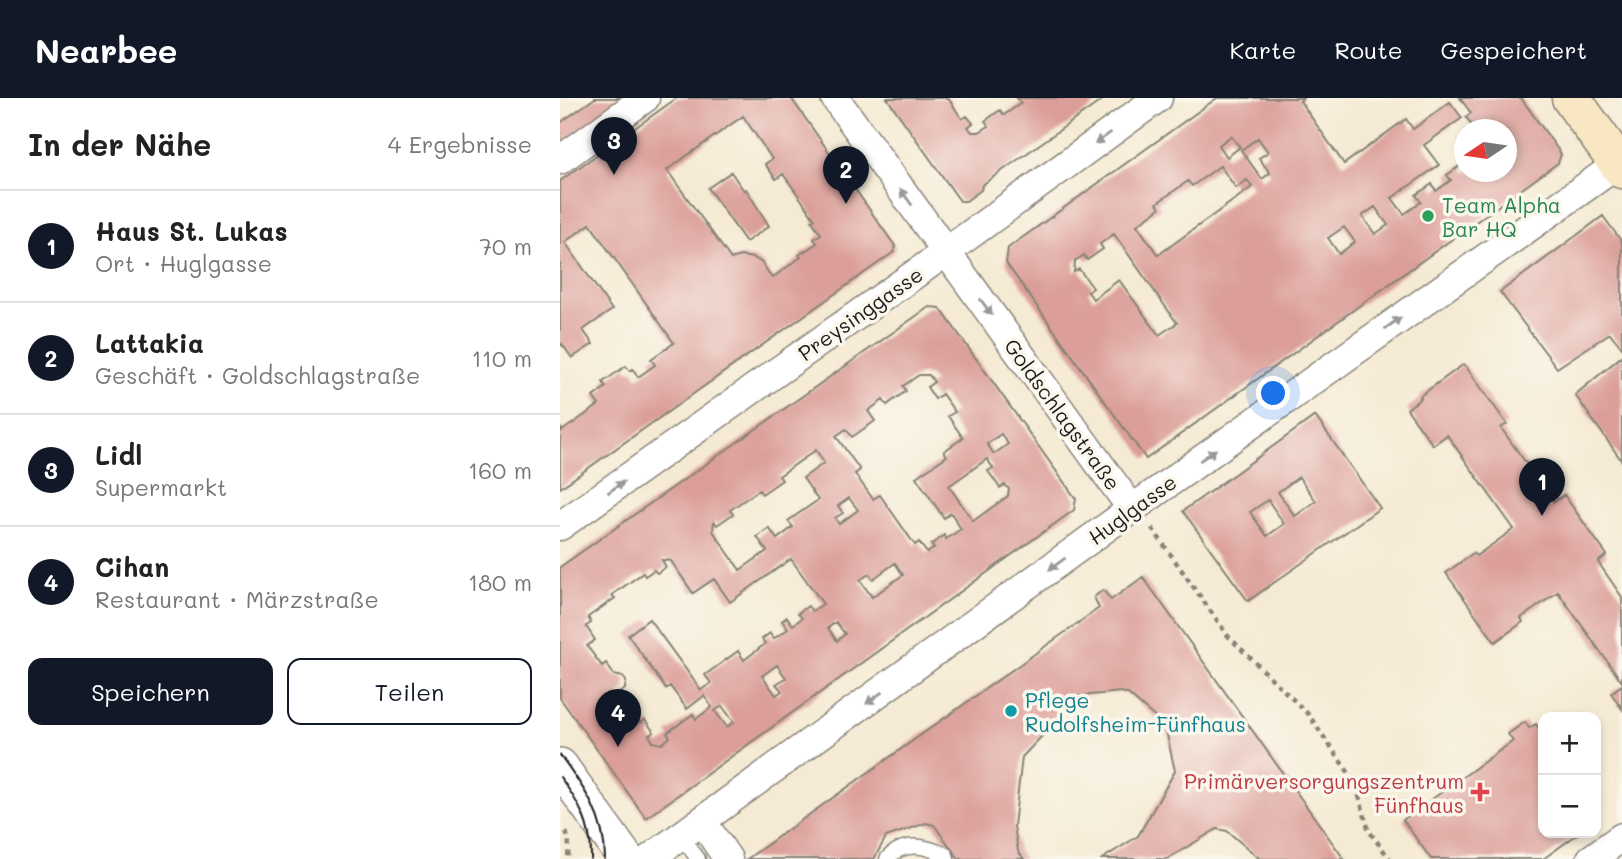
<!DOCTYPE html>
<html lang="de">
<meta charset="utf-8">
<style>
:root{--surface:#fff;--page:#f6f6f6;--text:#222;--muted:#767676;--line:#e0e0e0;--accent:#111827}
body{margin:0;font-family:Mali,sans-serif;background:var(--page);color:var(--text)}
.controls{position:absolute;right:21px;bottom:21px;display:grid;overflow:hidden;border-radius:14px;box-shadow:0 4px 10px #0003}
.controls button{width:63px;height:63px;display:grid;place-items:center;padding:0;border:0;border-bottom:2px solid var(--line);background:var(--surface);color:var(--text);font:35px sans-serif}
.compass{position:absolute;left:894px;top:21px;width:63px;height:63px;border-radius:50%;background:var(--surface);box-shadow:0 4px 10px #0003;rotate:257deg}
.you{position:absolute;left:714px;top:296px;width:24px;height:24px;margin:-18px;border:5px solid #fff;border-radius:50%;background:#1a73e8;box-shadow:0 0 0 10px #1a73e833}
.badge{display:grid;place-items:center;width:46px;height:46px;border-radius:50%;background:var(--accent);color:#fff;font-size:23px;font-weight:700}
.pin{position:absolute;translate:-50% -58px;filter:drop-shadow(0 2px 4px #0008)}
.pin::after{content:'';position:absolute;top:37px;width:24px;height:21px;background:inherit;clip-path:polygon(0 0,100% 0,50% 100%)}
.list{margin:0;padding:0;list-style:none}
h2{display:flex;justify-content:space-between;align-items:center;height:91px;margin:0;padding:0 28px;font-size:30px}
h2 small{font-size:23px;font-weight:400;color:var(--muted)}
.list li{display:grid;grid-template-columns:46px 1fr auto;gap:21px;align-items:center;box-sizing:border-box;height:112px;padding:0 28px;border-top:2px solid var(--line)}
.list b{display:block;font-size:26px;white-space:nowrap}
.list p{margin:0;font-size:23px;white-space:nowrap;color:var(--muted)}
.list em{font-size:23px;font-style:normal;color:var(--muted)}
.actions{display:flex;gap:14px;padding:21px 28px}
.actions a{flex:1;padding:16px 0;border:2px solid var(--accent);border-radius:14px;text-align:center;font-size:24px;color:var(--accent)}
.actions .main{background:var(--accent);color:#fff}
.map{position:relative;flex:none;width:1062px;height:761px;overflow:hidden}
header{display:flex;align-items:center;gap:42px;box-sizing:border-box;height:98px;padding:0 35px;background:var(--accent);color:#fff}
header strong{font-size:33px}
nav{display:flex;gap:38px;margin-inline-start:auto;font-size:24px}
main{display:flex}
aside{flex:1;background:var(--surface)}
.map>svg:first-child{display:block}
</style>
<header>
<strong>Nearbee</strong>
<nav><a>Karte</a><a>Route</a><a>Gespeichert</a></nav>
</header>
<main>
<aside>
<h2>In der Nähe<small>4 Ergebnisse</small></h2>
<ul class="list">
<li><span class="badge">1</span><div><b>Haus St. Lukas</b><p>Ort · Huglgasse</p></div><em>70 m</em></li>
<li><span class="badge">2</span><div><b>Lattakia</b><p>Geschäft · Goldschlagstraße</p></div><em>110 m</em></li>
<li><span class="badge">3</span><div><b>Lidl</b><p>Supermarkt</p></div><em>160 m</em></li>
<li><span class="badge">4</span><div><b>Cihan</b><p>Restaurant · Märzstraße</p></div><em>180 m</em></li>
</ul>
<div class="actions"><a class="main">Speichern</a><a>Teilen</a></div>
</aside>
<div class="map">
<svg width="1062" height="761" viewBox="0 0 1062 761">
<rect width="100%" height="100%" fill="#fbf7ec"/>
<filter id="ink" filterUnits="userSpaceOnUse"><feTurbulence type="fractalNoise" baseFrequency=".0143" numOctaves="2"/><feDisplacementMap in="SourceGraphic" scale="14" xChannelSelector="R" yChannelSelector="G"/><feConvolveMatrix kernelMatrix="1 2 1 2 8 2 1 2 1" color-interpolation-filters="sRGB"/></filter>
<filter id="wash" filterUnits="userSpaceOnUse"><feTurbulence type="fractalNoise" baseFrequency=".00686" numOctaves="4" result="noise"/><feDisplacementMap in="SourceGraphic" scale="28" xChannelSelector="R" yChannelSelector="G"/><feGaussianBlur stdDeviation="1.57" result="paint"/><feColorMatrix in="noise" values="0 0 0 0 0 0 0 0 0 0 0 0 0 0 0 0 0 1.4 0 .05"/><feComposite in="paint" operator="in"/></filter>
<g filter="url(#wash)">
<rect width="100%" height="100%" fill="#f5ead3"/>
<g id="blocks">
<path fill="#db9e99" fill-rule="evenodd" d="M35 0H64L0 48V25Z
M117 0H231L335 148 334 154 0 390V329L2 333 39 307 33 299 46 289 43 284 66 268 70 273 73 271 78 279 95 267 91 261 114 245 30 126 5 144 52 212 23 232 33 246 12 260 2 246 0 248V83ZM183 18 212 61 205 66 216 81 223 76 255 121 252 123 261 136 254 141 257 145 239 157 241 159 212 180 202 165 194 160 180 158 171 161 107 72Z
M327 0H388L402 21 407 18 413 25 408 29 412 34H419L429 28 425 23 440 12 444 17 461 5 457 0H545L422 87 421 92 406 103H400Z
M657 0H743L740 3 784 66 846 21 853 31 890 4 902 20 864 47 879 67 832 100 844 116 861 104 856 97 872 86 876 93 891 82 887 77 904 65V74H946V32H915L906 19 911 15 900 0H961L1001 56 998 65 586 361 446 165 448 150ZM671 38 680 49 667 59 659 47ZM698 40 708 54 699 60 710 75 702 81 681 52ZM660 68 676 90 687 82 692 89 598 157 577 127 600 110 597 105 628 83 632 88ZM815 109 828 127 815 136 802 118ZM784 129 795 144 779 156 768 140ZM554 136 617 225 599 237 559 182 533 201 528 194 533 190 519 171 514 174 515 163 524 157 527 162 543 151 540 146Z
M171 74 184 93 186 91 209 128 186 144 148 90Z
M1043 118 1062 144V250L1050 235 997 270 940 194Z
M369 209 380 210 516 401 514 412 86 720 0 600V469ZM359 277H369L374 284 367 289 375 301 382 296 395 314 388 318 403 340 384 353 387 358 356 379 384 420 391 415 401 431 386 441 384 437 371 447 374 450 367 455 359 444 355 447 320 397 313 401 295 376 300 372 276 338 286 331 292 339 315 323 308 313 323 302 327 307 346 293 343 288ZM441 336 448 346 434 356 427 346ZM256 352 264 365 243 380 258 402 228 423 233 429 217 441 209 430 197 439 207 453 180 472 153 433 154 423 157 427 173 416 170 412 199 392 202 396 222 382 219 378ZM427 361 433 370 428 373 440 390 445 387 449 391 448 398 413 423 389 388ZM289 400 298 412 279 426 275 420 283 415 278 408ZM231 461 263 506 252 513 248 508 238 515 242 520 233 527 227 519 222 523 228 531 213 541 210 535 202 541 205 546 184 562 178 553 145 577 151 585 141 592 89 521 68 537 106 591 110 588 127 611 144 598 152 609 136 621 133 616 107 635 110 639 102 646 93 644 89 637 94 634 85 622 80 625 58 596 65 591 66 583 63 579 54 577 46 565 42 568 27 548 35 542 26 528 31 525 28 519 55 500 52 497 83 475 85 478 94 472 97 475 106 469 102 462 111 463 133 495 154 481 170 504ZM335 465 343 477 312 499 300 482 309 476 313 481ZM276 524 285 536 277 543 268 530ZM217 567 226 580 216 586 222 593 216 597 202 578ZM162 608 174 624 167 629 155 613Z
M1062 258V363L1015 297Z
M904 266 947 326 941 330 994 404 1004 397 1047 457 1038 464 1062 499V584L998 494 961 520 963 524 935 544 886 475 913 455 916 458 954 431 887 337 873 347 847 311 861 300 860 298Z
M755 318 820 410 688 503 623 413ZM739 379 756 403 735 418 718 394ZM708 402 724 426 707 438 690 414Z
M583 479 784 761H700L667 733 657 731 607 761H542L578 738 615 673 605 628 568 596 561 594 520 598 462 659 454 728 458 753 464 761H399L374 727 366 725 326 739 314 761H187L539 510 534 499 543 492 551 502Z
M1062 587V611L1051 595Z
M965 624 969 630 976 626 983 636V735H1019L983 761H871L843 722 953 643 948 636Z"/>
</g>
</g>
<g filter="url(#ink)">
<use href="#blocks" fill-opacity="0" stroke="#888378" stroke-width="2"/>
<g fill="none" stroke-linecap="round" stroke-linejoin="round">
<defs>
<path id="service" d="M121 738 138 761
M327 761C344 742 366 748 386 757L387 761"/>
<path id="minor" d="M275 0 572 411
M0 62 85 0
M0 428 386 154 598 0
M142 723 168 761
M89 761 572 411 1058 66
M1031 761 1062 739"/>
<path id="tertiary" d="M0 668 66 761"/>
<path id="secondary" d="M1011 0 1062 71"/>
</defs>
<use href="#service" stroke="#888378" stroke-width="17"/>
<use href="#minor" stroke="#888378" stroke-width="31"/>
<use href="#tertiary" stroke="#888378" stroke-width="38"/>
<use href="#secondary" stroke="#888378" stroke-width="41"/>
<path stroke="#888378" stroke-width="4.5" stroke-dasharray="5 5" stroke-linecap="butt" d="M592 430 668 538 748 616 795 684 809 733 830 761
M6 734 9 742 8 761"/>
<use href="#service" stroke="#fff" stroke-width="14"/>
<use href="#minor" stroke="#fff" stroke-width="28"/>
<use href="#tertiary" stroke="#fff" stroke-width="35"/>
<use href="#secondary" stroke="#f9e7c3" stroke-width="38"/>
<path stroke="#1c1c1c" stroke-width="2" d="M0 657C24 690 45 718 45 761
M0 679C19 705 32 727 31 761"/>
</g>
<defs><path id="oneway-solid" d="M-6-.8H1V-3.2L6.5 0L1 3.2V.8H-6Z" transform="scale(1.75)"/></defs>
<g fill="#999">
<use href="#oneway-solid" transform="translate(543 40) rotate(144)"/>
<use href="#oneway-solid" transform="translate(346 99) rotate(-126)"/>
<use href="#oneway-solid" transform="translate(426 209) rotate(54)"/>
<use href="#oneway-solid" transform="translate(833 225) rotate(-35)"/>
<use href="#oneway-solid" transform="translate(648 357) rotate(-35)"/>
<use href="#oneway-solid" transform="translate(56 389) rotate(-35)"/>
<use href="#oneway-solid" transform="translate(497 466) rotate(144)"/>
<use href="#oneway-solid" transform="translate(314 600) rotate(144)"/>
</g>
</g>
<circle fill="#2e9e5b" stroke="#fbf7ec" stroke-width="2.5" cx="868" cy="118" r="7"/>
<circle fill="#0f9aa8" stroke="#fbf7ec" stroke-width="2.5" cx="451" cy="613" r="7"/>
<path fill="#e0444e" stroke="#fbf7ec" stroke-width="2.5" d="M916.5 683.5h7v7h7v7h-7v7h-7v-7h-7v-7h7z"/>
<g text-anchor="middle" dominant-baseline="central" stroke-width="7" stroke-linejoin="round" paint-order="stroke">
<g font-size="21" fill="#27864d" stroke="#fbf7ec" text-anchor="start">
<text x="882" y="106">Team Alpha<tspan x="882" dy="24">Bar HQ</tspan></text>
</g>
<g font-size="21" fill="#1c1c1c" stroke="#fbf7ec">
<text transform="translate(300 215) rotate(-35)">Preysinggasse</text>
<text transform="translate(503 316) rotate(54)">Goldschlagstraße</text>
<text transform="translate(572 411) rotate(-36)">Huglgasse</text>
</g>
<g font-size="21" fill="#0d838f" stroke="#fbf7ec" text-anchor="start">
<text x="465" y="601">Pflege<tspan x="465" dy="24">Rudolfsheim-Fünfhaus</tspan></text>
</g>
<g font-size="21" fill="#be3a42" stroke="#fbf7ec" text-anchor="end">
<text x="904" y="682">Primärversorgungszentrum<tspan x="904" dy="24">Fünfhaus</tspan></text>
</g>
</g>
</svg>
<div class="controls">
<button>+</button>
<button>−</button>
</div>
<svg class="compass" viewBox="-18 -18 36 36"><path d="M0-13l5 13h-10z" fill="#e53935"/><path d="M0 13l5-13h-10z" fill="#767676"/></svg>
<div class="you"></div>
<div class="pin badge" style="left:982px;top:418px">1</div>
<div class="pin badge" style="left:286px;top:106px">2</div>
<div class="pin badge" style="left:54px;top:77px">3</div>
<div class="pin badge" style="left:58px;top:649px">4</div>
</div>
</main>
